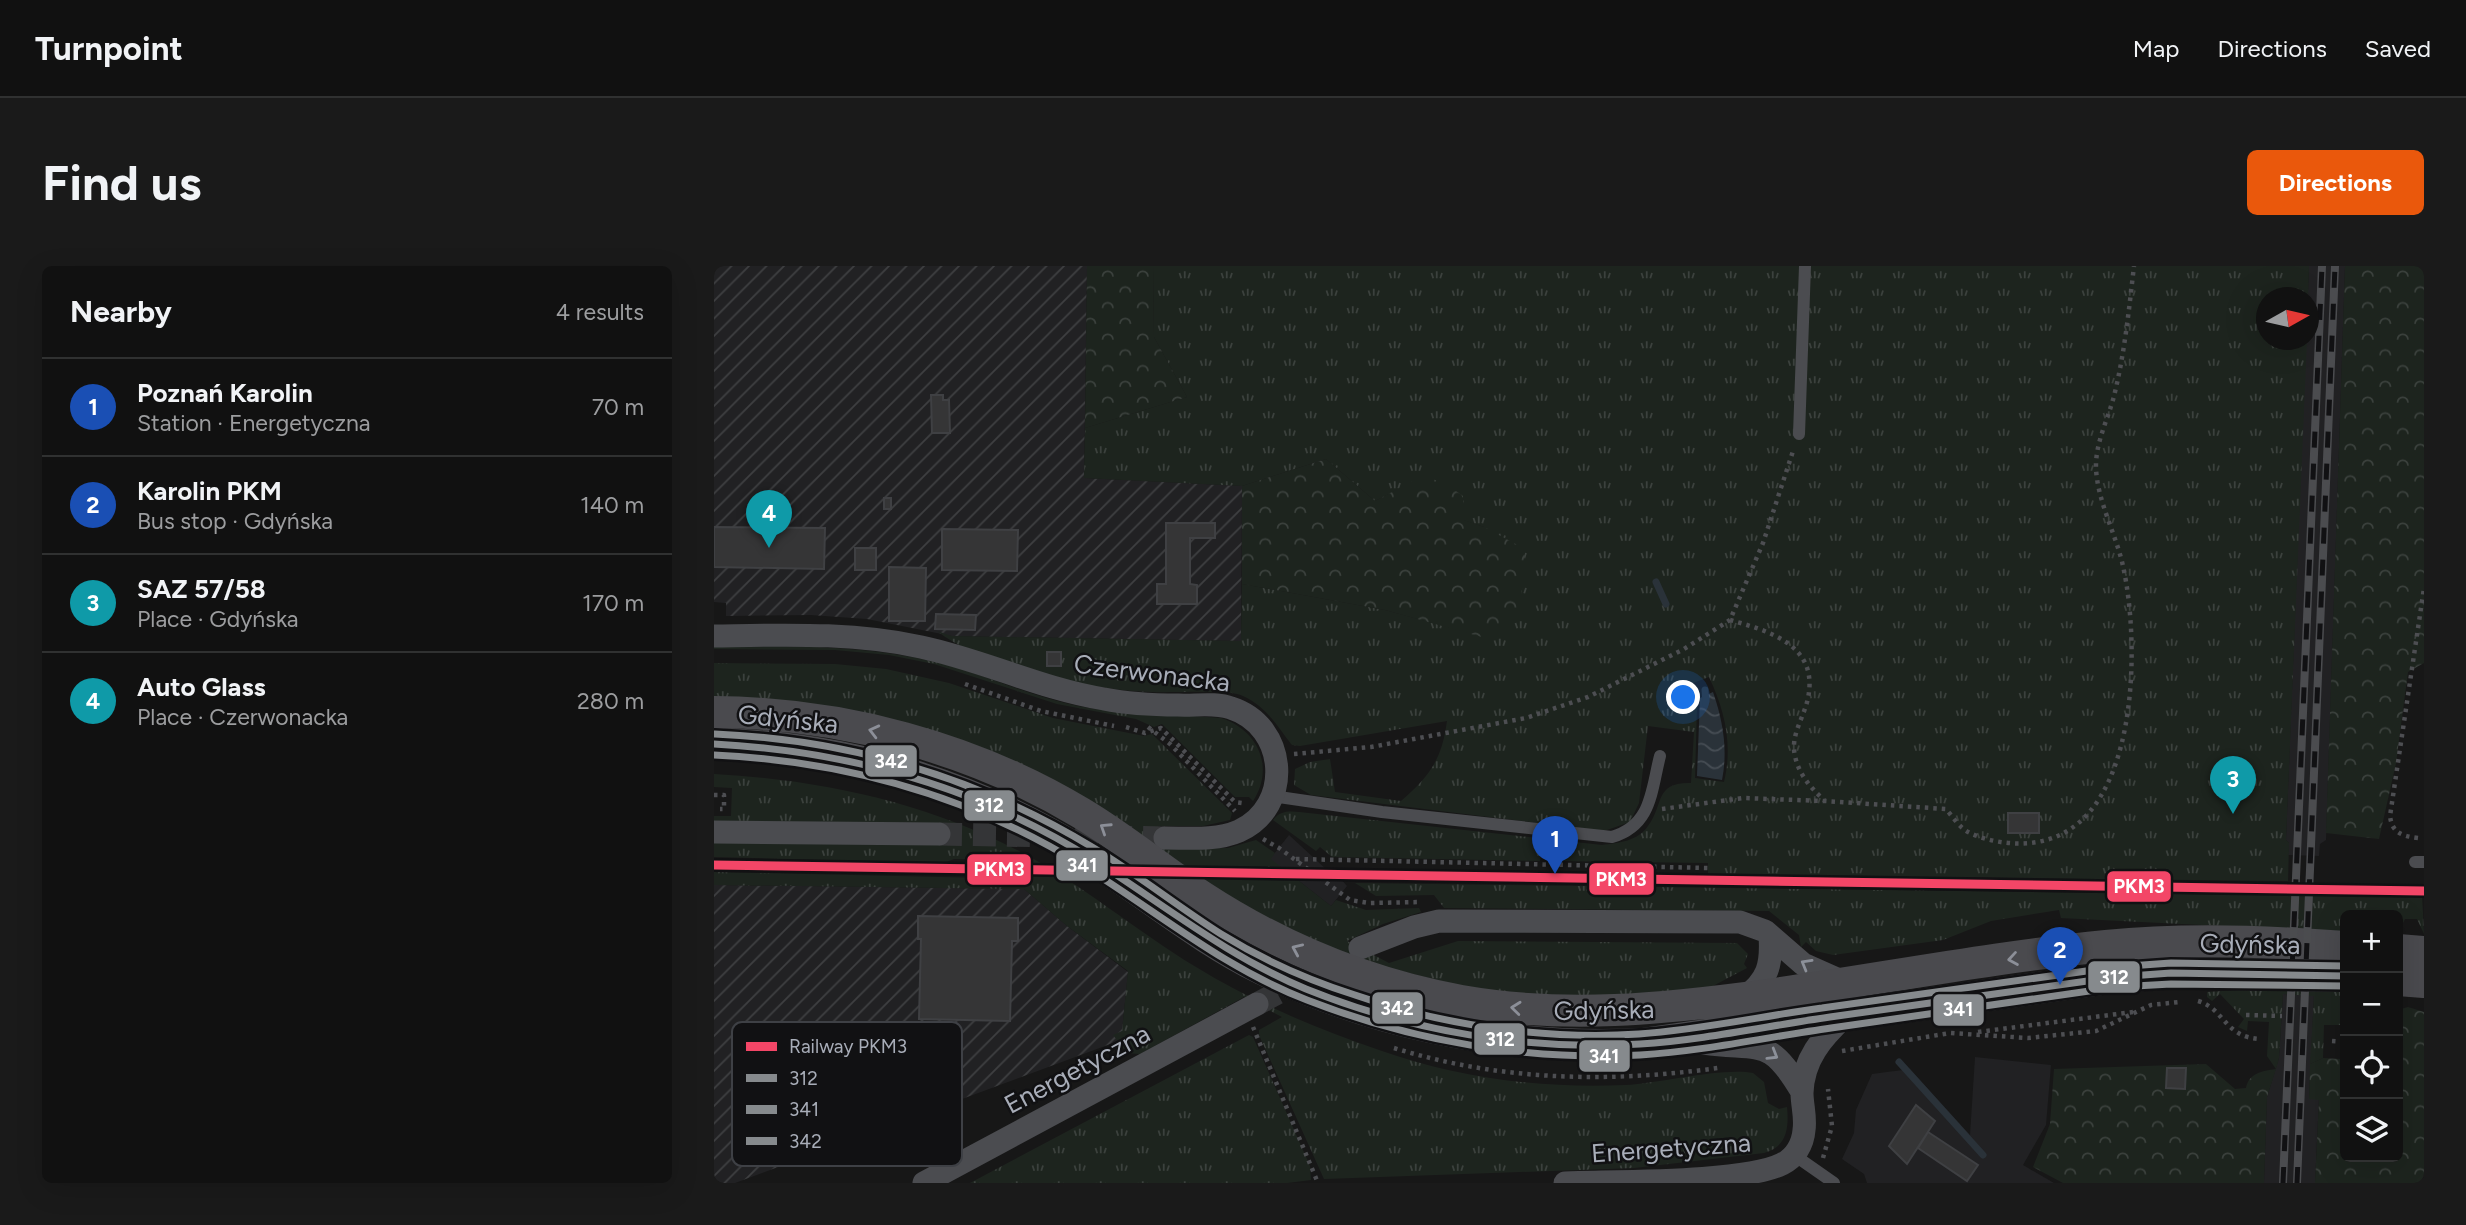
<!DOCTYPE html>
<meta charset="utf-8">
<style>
:root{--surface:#111;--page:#1a1a1a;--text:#f1f3f6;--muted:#9c9d9f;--line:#303131;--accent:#ea580c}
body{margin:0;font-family:Figtree,sans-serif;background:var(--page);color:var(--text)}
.controls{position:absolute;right:21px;bottom:21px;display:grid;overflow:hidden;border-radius:10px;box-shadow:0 7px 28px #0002}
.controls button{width:63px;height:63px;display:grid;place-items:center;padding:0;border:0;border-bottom:2px solid var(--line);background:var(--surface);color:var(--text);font:35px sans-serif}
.compass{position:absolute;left:1542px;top:21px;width:63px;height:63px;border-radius:50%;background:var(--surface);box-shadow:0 7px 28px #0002;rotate:82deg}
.you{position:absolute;left:970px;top:432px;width:24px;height:24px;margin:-18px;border:5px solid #fff;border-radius:50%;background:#1a73e8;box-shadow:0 0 0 10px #1a73e833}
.badge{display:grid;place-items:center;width:46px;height:46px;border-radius:50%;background:var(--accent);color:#fff;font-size:23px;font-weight:700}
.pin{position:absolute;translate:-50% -58px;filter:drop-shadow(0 2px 4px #0008)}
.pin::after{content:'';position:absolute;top:37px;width:24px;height:21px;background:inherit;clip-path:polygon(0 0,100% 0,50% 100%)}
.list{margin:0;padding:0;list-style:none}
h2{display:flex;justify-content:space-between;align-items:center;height:91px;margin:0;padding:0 28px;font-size:30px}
h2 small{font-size:23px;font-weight:400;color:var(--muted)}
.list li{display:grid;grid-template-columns:46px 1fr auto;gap:21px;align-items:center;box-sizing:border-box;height:98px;padding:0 28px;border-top:2px solid var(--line)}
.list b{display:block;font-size:26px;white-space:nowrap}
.list p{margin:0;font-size:23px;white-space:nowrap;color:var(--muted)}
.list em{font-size:23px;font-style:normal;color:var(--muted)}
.icon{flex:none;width:38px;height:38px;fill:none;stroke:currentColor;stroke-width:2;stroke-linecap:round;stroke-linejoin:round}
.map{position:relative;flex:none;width:1710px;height:917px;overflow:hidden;border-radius:10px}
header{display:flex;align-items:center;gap:42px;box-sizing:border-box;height:98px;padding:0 35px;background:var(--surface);border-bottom:2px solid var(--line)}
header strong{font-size:33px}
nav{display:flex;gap:38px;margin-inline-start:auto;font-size:24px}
.intro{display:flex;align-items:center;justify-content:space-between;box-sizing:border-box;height:168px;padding:0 42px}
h1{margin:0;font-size:49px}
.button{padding:18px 32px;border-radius:10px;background:var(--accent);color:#fff;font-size:24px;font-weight:700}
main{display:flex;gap:42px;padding:0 42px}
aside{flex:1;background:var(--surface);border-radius:10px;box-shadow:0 7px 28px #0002}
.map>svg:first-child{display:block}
</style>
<header>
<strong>Turnpoint</strong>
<nav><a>Map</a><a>Directions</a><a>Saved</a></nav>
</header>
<div class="intro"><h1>Find us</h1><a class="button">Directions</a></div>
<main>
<aside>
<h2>Nearby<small>4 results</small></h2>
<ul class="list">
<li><span class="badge" style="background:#1a4fb4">1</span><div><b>Poznań Karolin</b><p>Station · Energetyczna</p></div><em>70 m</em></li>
<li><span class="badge" style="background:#1a4fb4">2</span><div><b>Karolin PKM</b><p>Bus stop · Gdyńska</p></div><em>140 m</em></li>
<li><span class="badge" style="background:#0f9aa8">3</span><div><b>SAZ 57/58</b><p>Place · Gdyńska</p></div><em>170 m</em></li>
<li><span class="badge" style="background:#0f9aa8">4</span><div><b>Auto Glass</b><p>Place · Czerwonacka</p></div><em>280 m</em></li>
</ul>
</aside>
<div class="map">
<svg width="1710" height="917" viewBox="0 0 1710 917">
<defs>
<pattern id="industrial-furrows" width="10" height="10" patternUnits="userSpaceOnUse" patternTransform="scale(1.75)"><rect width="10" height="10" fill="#212123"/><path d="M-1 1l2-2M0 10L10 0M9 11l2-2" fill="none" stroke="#3e3f41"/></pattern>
<pattern id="grass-tufts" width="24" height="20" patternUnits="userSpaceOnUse" patternTransform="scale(1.75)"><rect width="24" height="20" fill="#1d241e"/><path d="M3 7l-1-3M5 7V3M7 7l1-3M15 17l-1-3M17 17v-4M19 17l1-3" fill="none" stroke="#3b413d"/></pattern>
<pattern id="forest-crowns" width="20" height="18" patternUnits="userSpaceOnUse" patternTransform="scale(1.75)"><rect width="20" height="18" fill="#1d241e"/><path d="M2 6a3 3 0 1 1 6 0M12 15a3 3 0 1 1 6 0" fill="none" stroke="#3b413d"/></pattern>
<pattern id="water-waves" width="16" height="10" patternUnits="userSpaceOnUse" patternTransform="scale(1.75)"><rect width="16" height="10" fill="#2a3239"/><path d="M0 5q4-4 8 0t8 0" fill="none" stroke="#464d54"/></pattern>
</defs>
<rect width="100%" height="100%" fill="#171717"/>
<path fill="#212123" d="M1595 0H1631L1612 574 1606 578 1605 590 1574 589 1575 577 1572 574Z
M575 569 613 604 640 605 639 612H626L633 620 617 640 580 611H561V603H568L556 593Z
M1569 728 1600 729 1595 832 1605 833 1601 917H1550L1553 831 1565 792Z
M1261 791 1337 799 1332 859 1309 899 1340 917H1153L1150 908 1128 893 1140 867 1142 844 1158 808 1196 803 1256 869Z"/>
<path fill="url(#industrial-furrows)" d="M0 0H373L370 212 528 220 527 375 238 370 153 353 97 349 12 350V337L0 336Z
M0 619 310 623 353 660 414 706 407 774 21 917H0Z"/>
<path fill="url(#grass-tufts)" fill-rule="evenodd" d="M439 0H1595L1594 31 1552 32V74H1593L1572 574 1575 577 1574 615 1009 609 994 608V597L844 595 843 589H827L826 595 618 591 606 581 602 585 559 554C566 545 574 545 585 546L888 579C905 577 924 575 934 560 950 539 940 516 977 517L980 466 934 460 925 537 916 556 890 565 597 529 580 519 581 503 596 496 616 493 621 526 687 535C716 510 728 493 733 455L586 480 578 479C562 459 553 441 529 430 516 423 457 427 438 426 380 425 269 401 223 365L238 370 527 375 528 318 671 344 774 372 770 261 749 254 708 211 661 235 612 193 528 220 370 212 371 162 473 131 440 71ZM995 411C1011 445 1019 479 1010 516L981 512 983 439 979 417Z
M0 381C74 380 149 378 222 396 270 408 315 430 364 440 411 449 459 448 507 452 544 464 561 501 539 535L535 531H521L448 458 440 461 422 453 343 438 220 398 175 389 121 384 0 383Z
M0 397 121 398 172 403 235 417 339 452 430 470 438 468 518 547 516 554 489 560H444L458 583 514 582 542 574 561 587 557 593 570 603H497L502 611H580L617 640 622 634 652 644 705 642 707 646 669 658 633 675 675 697 744 675 1023 677 1034 688 1030 698 1033 702 997 721 952 728 818 730 747 720 675 702 603 677 519 634 386 543 0 431Z
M0 508C107 514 210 536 305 585 368 618 422 665 482 701 539 736 603 763 665 784 744 812 828 823 912 819 946 817 1010 801 1039 807L1050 816 1054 837 1065 843 1073 841C1075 862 1073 881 1050 887L920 902 610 913 545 769V764L568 751 530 731 426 788 413 787 399 769 408 765 414 705 353 660 310 623 0 619V606L317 613 304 594 240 593 229 597 0 591V576L232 578 218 557 0 556V550H17L18 522 0 521Z
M641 617 1683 631 1708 629 1710 668 1703 653H1691L1684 667V649H1631V666L1347 652 1345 644 1277 655 1229 674 1119 689 1102 685 1092 676 1087 681 1085 669 1055 645 730 642 720 629 662 630Z
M1541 723 1631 725V769H1628V759H1610L1609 792 1596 798 1600 730 1569 728 1565 792 1562 803 1553 790 1555 756 1534 755 1533 765 1524 761 1530 753 1506 728 1498 735 1493 731V726Z
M535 769 539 771 596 900 597 914 573 917H256Z"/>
<path fill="url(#forest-crowns)" d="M373 0H439L440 71 473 131 371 162Z
M1631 0H1710V397L1694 406 1682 497 1665 573 1612 567Z
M612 193 661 235 708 210 731 217 749 230 750 254 770 261 811 283 806 350 775 373 671 344 528 318V220Z
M1694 741 1710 746V917H1601L1605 834 1595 833 1596 798 1609 792 1627 793 1628 783H1631V891H1684V744Z
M1492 798 1521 823 1532 822C1535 807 1548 805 1562 803L1553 831 1550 917H1349L1319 901 1336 858 1340 803Z"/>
<path fill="url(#water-waves)" d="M999 426C1009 455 1014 484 1008 514L983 510 986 432Z"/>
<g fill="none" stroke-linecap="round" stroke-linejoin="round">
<path stroke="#2a3239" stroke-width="7" d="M942 316 952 338
M991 424 992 438
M1185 796 1269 889"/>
</g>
<path fill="#353536" stroke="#3f4043" stroke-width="2" d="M217 129H229V134H235L236 167H218Z
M170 232H177V243H170Z
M452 257H501V272H476V318L483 319V338H443V318H452Z
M0 261 111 262 110 303 0 301Z
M228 263 304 264 303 305 228 304Z
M141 282H162V304H141Z
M175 301 212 302 211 355H175Z
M222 348 262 349 261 364 221 363Z
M333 386H347V400H333Z
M1294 547H1325V567H1294Z
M204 650 304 652V675H298L296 755 205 753 207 673H204Z
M1453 802H1472L1471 823 1452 822Z
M1202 839 1221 855 1193 898 1175 880Z
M1214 866 1264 899 1253 915 1204 882Z"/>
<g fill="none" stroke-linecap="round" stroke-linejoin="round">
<path stroke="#343537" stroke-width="23" stroke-dasharray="23 11" stroke-linecap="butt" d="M225 568 451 572
M543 738 627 693"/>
<path stroke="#4d4e52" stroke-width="4.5" stroke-dasharray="3.5 5" stroke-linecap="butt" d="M1016 354C1055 365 1105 379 1094 432 1090 452 1076 469 1081 490 1085 509 1097 522 1111 535L1232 543C1238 550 1246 562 1254 566 1276 577 1308 581 1332 574 1426 549 1426 376 1409 300 1402 268 1384 237 1382 203 1381 176 1395 152 1401 126 1411 84 1415 43 1420 0
M251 418 327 445 400 460
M412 461 431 467 447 462 521 536 528 537
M434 461 456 478 521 545
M580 488 657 481 812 452 874 431 970 383 1016 354 1049 277 1080 182
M0 529H10V543H6
M948 543 1029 532 1110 535
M1704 572C1688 570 1678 567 1676 550L1710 322
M549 573 565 582 636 634 655 637 706 636
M582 593 994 602
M1484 735C1511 743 1510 771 1546 773
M1532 749 1568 750
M539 761 604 917
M1264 766 1419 746
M1618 775 1631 776
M680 782C787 815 893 817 1004 802
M1128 785 1236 767 1314 772 1382 765 1437 739 1465 736
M1109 892 1118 860 1114 823"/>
<path stroke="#4b4c50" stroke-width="12" d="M1085 168 1091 0
M558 530 668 546 898 571C938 559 937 525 946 490
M1701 596H1710
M1080 889 1120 917"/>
<path stroke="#4b4c50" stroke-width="23" d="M0 370C69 369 139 366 207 381 269 394 327 423 390 433 415 438 439 439 464 439 481 440 501 436 517 442 574 460 579 541 525 565 502 575 475 572 451 572
M0 566 225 568
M646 682 700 661 725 655 1026 656 1051 665 1089 698 1134 718
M1030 732C1054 714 1058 699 1056 670
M990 777C1048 785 1055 770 1088 826
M210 917 543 738
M851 917C900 915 1030 917 1068 898 1081 892 1089 878 1090 864 1092 851 1088 839 1088 827 1089 793 1108 772 1131 750"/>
<path stroke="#4a4a4e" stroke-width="32" d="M0 446C128 447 257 481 367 547 409 572 446 603 487 630 565 681 654 718 747 735 851 753 950 743 1053 729 1166 713 1279 691 1392 680 1471 672 1552 675 1631 681
M0 478C134 480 262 520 375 591 434 628 485 672 548 703 668 761 795 784 928 778L1402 711 1457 707 1631 710
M1684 684 1710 686
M1684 714 1710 716"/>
<defs>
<path id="rail" d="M1569 917 1608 0
M1583 917 1621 0"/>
</defs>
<use href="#rail" stroke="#4b4c4f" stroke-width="8"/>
<use href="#rail" stroke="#111113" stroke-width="5" stroke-dasharray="16" stroke-linecap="butt"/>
<defs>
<path id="bus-1" d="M0 478C135 485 262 520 378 593 449 638 513 690 592 723 696 765 813 785 926 778 989 774 1053 760 1116 751 1211 738 1307 724 1402 711L1457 707 1631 710"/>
<path id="bus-2" d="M0 489C133 495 257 530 371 601 445 647 510 702 593 734 698 775 813 795 926 789 990 785 1054 771 1117 762 1212 748 1308 735 1403 721L1457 718 1631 720"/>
<path id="bus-3" d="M1 468C137 474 261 510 378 581 423 608 463 640 507 668 549 694 594 714 641 729 731 760 831 774 925 768 986 764 1048 750 1108 742 1206 728 1304 714 1401 701L1457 697 1631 700"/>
</defs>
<use href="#bus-1" stroke="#111113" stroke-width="12"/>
<use href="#bus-2" stroke="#111113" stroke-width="12"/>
<use href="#bus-3" stroke="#111113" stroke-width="12"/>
<use href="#bus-1" stroke="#868a8d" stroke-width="7"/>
<use href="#bus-2" stroke="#868a8d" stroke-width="7"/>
<use href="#bus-3" stroke="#868a8d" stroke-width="7"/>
<defs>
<path id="rail-1" d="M0 599 1710 625"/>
</defs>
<use href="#rail-1" stroke="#111113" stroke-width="14"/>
<use href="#rail-1" stroke="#f34667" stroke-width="9"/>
</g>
<defs><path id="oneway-chevron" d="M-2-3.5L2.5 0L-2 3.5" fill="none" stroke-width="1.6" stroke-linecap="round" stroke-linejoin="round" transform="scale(1.75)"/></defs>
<g stroke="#8c8f98">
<use href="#oneway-chevron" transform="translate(160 465) rotate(-166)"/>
<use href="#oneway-chevron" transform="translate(391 562) rotate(-147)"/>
<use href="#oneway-chevron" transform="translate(583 683) rotate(-156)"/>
<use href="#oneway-chevron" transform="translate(1299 693) rotate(171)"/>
<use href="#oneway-chevron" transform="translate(802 742) rotate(-174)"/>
</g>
<g stroke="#8c9099">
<use href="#oneway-chevron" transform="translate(1092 698) rotate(-150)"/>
<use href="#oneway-chevron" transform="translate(1059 789) rotate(31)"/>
</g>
<g text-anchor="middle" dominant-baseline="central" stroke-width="5" stroke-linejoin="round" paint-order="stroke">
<g font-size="26" fill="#a8adb8" stroke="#111113">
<text transform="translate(438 407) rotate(7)">Czerwonacka</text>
<text transform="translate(74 453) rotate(6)">Gdyńska</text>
<text transform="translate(1536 678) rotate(1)">Gdyńska</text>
<text transform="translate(890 744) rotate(-1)">Gdyńska</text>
<text transform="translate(363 803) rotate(-28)">Energetyczna</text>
<text transform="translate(957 882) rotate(-4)">Energetyczna</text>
</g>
</g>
<rect x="18" y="756" width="230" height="144" rx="10" fill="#111113" stroke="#3e4045" stroke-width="2"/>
<rect x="32" y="776" width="31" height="9" fill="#f34667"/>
<rect x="32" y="808" width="31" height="8" fill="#868a8d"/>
<rect x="32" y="839" width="31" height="9" fill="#868a8d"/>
<rect x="32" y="871" width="31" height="8" fill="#868a8d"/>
<g font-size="19" fill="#a8adb8">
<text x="75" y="787">Railway PKM3</text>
<text x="75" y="819">312</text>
<text x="75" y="850">341</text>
<text x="75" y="882">342</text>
</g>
<g stroke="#111113" stroke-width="2.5">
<rect x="150" y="478" width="54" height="34" rx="7" fill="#868a8d"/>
<rect x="249" y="523" width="53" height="33" rx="7" fill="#868a8d"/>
<rect x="341" y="583" width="54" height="33" rx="7" fill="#868a8d"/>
<rect x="252" y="587" width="66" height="33" rx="7" fill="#f34667"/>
<rect x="874" y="596" width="67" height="34" rx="7" fill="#f34667"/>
<rect x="1392" y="604" width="66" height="33" rx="7" fill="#f34667"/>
<rect x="1373" y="694" width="54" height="34" rx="7" fill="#868a8d"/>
<rect x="657" y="725" width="53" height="34" rx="7" fill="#868a8d"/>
<rect x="1218" y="727" width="53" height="34" rx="7" fill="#868a8d"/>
<rect x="759" y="756" width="53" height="34" rx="7" fill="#868a8d"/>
<rect x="864" y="773" width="53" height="34" rx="7" fill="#868a8d"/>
</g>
<g font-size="19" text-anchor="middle" font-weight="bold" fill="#fff">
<text x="177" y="502">342</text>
<text x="275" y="546">312</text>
<text x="368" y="606">341</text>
<text x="285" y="610">PKM3</text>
<text x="907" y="620">PKM3</text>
<text x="1425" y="627">PKM3</text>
<text x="1400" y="718">312</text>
<text x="683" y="749">342</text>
<text x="1244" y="750">341</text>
<text x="786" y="780">312</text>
<text x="890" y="797">341</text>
</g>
</svg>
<div class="controls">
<button>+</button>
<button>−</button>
<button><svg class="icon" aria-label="locate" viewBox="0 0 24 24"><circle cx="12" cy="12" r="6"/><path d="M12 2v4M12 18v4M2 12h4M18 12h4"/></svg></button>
<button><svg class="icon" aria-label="layers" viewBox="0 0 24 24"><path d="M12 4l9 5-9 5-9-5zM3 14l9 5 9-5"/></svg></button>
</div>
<svg class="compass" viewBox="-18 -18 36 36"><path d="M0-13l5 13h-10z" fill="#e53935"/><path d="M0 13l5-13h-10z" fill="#9c9d9f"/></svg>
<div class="you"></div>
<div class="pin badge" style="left:841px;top:608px;background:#1a4fb4">1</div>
<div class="pin badge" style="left:1346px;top:719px;background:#1a4fb4">2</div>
<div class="pin badge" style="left:1519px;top:548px;background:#0f9aa8">3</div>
<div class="pin badge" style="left:55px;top:282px;background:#0f9aa8">4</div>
</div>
</main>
